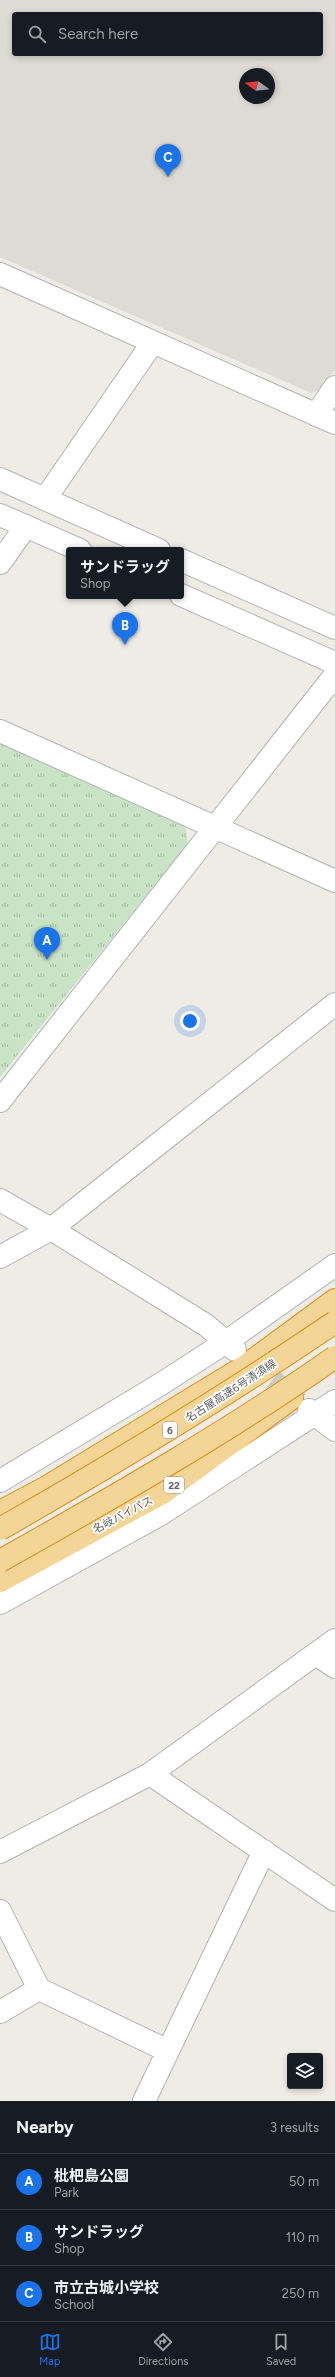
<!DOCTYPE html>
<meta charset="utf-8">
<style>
:root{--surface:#171b24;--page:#20242c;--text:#f1f3f6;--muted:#9ea1a6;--line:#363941;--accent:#1a73e8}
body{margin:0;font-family:Figtree,"Noto Sans JP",sans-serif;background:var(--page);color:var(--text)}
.controls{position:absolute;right:12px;bottom:12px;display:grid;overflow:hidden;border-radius:4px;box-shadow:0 2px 6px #0003}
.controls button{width:36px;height:36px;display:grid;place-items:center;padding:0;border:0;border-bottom:1px solid var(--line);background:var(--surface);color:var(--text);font:20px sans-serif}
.compass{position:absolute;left:239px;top:68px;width:36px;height:36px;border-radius:50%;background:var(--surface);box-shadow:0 2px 6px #0003;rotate:285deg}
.you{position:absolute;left:190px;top:1021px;width:14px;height:14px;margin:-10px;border:3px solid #fff;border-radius:50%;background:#1a73e8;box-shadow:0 0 0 6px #1a73e833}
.badge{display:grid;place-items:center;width:26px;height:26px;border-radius:50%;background:var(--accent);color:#fff;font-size:13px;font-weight:700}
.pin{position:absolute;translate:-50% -33px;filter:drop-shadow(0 1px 2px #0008)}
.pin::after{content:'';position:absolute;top:21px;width:14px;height:12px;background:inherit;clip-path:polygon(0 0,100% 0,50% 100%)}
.popup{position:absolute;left:66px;top:547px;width:118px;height:52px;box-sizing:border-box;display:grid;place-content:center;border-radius:4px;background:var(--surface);filter:drop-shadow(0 1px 3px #0005);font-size:13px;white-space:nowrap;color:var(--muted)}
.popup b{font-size:15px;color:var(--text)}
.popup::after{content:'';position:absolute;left:50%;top:100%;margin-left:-8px;border:8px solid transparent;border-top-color:var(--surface)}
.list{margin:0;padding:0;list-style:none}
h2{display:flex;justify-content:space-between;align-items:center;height:52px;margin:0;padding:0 16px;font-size:17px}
h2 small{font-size:13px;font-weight:400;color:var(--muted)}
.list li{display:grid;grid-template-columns:26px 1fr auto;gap:12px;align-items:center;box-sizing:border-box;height:56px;padding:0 16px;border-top:1px solid var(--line)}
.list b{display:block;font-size:15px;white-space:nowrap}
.list p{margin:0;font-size:13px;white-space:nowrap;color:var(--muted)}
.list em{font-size:13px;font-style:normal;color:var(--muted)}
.icon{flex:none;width:22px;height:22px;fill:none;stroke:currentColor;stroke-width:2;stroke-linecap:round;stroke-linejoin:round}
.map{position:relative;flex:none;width:335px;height:2101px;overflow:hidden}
.search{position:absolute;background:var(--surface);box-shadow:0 2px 6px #0003;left:12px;right:12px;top:12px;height:44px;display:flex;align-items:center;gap:10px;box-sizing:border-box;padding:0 14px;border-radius:4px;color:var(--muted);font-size:15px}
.sheet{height:220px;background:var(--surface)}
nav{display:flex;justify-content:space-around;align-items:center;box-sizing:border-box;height:56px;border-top:1px solid var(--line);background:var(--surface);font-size:11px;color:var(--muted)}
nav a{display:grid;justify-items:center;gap:2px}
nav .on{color:var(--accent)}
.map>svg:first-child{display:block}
</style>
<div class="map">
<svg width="335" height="2101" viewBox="0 0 335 2101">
<defs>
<pattern id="park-tufts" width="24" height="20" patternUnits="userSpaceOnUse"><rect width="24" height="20" fill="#c8e4c5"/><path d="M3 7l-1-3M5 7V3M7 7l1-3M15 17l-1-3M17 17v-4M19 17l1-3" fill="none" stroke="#a6bca4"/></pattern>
</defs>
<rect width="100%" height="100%" fill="#efece6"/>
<path fill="#dedbd5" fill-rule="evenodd" d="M0 0H335V369L320 390 311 393 0 257ZM14 14H321V54H14ZM245 74H269V98H245Z"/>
<path fill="url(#park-tufts)" d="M0 744 185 826 188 844 0 1077Z"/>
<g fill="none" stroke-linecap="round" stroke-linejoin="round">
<path stroke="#cbcac6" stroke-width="22" stroke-dasharray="22 11" stroke-linecap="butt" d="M247 1359 299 1402"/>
<defs>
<path id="street" d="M0 274 335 423
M316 415 335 387
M45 499 153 342
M0 563 26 526
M0 731 335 881
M0 1101 335 675
M0 1200 51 1229 206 1325 235 1350
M0 1257 51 1229 335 1004
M309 1410 335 1430
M0 1481 161 1384 226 1342 335 1265
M0 1603 161 1514 335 1401
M316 1654 335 1667
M150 1774 335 1900
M0 1852 150 1774 335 1640
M0 1911 39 1989 168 2051
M0 2012 39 1989
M144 2101 264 1851"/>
<path id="secondary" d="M0 479 159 550
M0 515 80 550
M181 560 335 628
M181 595 335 663"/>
<path id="highway" d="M0 1512 47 1487 244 1367 335 1300
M0 1581 164 1492 292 1398"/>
</defs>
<use href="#street" stroke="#b1b4b7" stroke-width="24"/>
<use href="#secondary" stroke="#b3b6ba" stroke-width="24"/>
<use href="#highway" stroke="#e18f14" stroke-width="24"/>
<use href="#street" stroke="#fff" stroke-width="22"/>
<use href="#secondary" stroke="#fff" stroke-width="22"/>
<use href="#highway" stroke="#f4d598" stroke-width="22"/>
<defs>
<path id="highway-bridge" d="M0 1529C114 1464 226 1396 335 1322
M0 1561C114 1497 228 1432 335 1357"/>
</defs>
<use href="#highway-bridge" stroke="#e18f14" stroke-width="24" stroke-linecap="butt"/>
<use href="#highway-bridge" stroke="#f4d598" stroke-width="22"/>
</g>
<g text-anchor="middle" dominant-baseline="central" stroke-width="3.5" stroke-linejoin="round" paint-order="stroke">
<g fill="#fff" stroke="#8e9193" stroke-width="1">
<rect x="163" y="1422" width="14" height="16" rx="3"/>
<rect x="164" y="1477" width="20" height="16" rx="3"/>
</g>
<g font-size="10" font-weight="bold" fill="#5e6265">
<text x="170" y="1430">6</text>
<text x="174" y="1485">22</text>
</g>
<g font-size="11" fill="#5e6265" stroke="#fff">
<text transform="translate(231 1391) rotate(-33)">名古屋高速6号清須線</text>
<text transform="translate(123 1515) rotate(-28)">名岐バイパス</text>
</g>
</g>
</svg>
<div class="controls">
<button><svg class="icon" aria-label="layers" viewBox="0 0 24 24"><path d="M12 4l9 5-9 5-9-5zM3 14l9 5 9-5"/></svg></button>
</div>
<svg class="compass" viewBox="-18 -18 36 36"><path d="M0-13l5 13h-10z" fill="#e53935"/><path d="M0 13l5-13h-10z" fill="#9ea1a6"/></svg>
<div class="you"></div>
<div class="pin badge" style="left:47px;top:960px">A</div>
<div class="pin badge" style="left:125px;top:645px">B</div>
<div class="popup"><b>サンドラッグ</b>Shop</div>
<div class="pin badge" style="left:168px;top:177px">C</div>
<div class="search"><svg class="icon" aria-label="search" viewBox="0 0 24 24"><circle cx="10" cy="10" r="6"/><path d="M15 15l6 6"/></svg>Search here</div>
</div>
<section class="sheet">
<h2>Nearby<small>3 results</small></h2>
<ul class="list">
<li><span class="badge">A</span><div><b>枇杷島公園</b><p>Park</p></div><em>50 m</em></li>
<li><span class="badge">B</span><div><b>サンドラッグ</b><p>Shop</p></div><em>110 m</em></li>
<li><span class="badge">C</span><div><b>市立古城小学校</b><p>School</p></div><em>250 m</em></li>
</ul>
</section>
<nav>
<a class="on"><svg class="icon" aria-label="map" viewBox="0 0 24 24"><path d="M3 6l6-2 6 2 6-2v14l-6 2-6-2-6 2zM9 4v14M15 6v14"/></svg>Map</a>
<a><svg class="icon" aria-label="directions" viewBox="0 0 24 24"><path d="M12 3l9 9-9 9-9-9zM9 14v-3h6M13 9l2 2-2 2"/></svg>Directions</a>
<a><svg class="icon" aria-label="saved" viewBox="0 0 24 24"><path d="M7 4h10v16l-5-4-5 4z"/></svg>Saved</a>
</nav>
